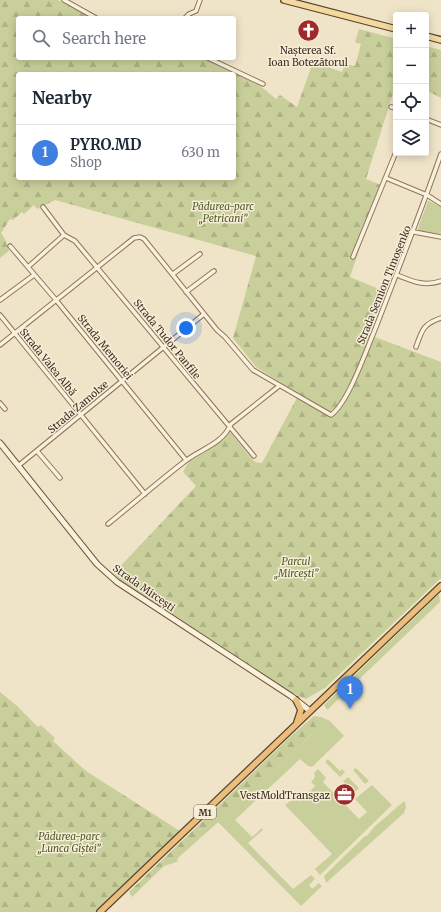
<!DOCTYPE html>
<meta charset="utf-8">
<style>
:root{--surface:#fff;--page:#f2f2f3;--text:#1f2937;--muted:#747a83;--line:#e0e1e3;--accent:#9e2a2b}
body{margin:0;font-family:Merriweather,serif;background:var(--page);color:var(--text)}
.controls{position:absolute;right:12px;top:12px;display:grid;overflow:hidden;border-radius:4px;box-shadow:0 2px 10px #0003}
.controls button{width:36px;height:36px;display:grid;place-items:center;padding:0;border:0;border-bottom:1px solid var(--line);background:var(--surface);color:var(--text);font:20px sans-serif}
.you{position:absolute;left:186px;top:328px;width:14px;height:14px;margin:-10px;border:3px solid #fff;border-radius:50%;background:#1a73e8;box-shadow:0 0 0 6px #1a73e833}
.badge{display:grid;place-items:center;width:26px;height:26px;border-radius:50%;background:var(--accent);color:#fff;font-size:13px;font-weight:700}
.pin{position:absolute;translate:-50% -33px;filter:drop-shadow(0 1px 2px #0008)}
.pin::after{content:'';position:absolute;top:21px;width:14px;height:12px;background:inherit;clip-path:polygon(0 0,100% 0,50% 100%)}
.list{margin:0;padding:0;list-style:none}
h2{display:flex;justify-content:space-between;align-items:center;height:52px;margin:0;padding:0 16px;font-size:17px}
h2 small{font-size:13px;font-weight:400;color:var(--muted)}
.list li{display:grid;grid-template-columns:26px 1fr auto;gap:12px;align-items:center;box-sizing:border-box;height:56px;padding:0 16px;border-top:1px solid var(--line)}
.list b{display:block;font-size:15px;white-space:nowrap}
.list p{margin:0;font-size:13px;white-space:nowrap;color:var(--muted)}
.list em{font-size:13px;font-style:normal;color:var(--muted)}
.icon{flex:none;width:22px;height:22px;fill:none;stroke:currentColor;stroke-width:2;stroke-linecap:round;stroke-linejoin:round}
.map{position:relative;flex:none;width:441px;height:912px;overflow:hidden}
.search{position:absolute;background:var(--surface);box-shadow:0 2px 10px #0003;left:16px;top:16px;width:220px;height:44px;display:flex;align-items:center;gap:10px;box-sizing:border-box;padding:0 14px;border-radius:4px;color:var(--muted);font-size:15px}
.panel{position:absolute;background:var(--surface);box-shadow:0 2px 10px #0003;left:16px;top:72px;width:220px;height:108px;border-radius:4px}
.map>svg:first-child{display:block}
</style>
<div class="map">
<svg width="441" height="912" viewBox="0 0 441 912">
<defs>
<pattern id="forest-firs" width="22" height="20" patternUnits="userSpaceOnUse"><rect width="22" height="20" fill="#c9cf9b"/><path d="M5 1l3.5 6h-7zM16 11l3.5 6h-7z" fill="#aeb285"/></pattern>
</defs>
<rect width="100%" height="100%" fill="#f0e4c8"/>
<path fill="#c9cf9b" d="M428 201H429L441 207V233L439 234 436 233 433 235 420 232 418 228Z
M439 594 440 602 327 710 324 705Z
M321 717 330 721 344 736 312 767 308 766 300 759 235 820 252 837 262 828 263 830 248 843 293 889 311 875 315 879 309 885 312 889 319 883 322 886 301 906 218 822 263 782 318 728 313 724Z
M328 759 340 771 342 769 345 772 340 777 325 762Z
M356 768 369 781 365 784 353 770Z
M318 769 326 778 323 782 359 819 367 812 355 799 372 785 392 805 320 875 315 869 332 854 285 805 296 797 300 801 315 786 311 782 315 777 314 773Z
M348 777 359 788 354 793 343 781Z
M405 801 406 807 404 813 326 883 324 876 365 836H367L374 827 403 802Z"/>
<path fill="url(#forest-firs)" fill-rule="evenodd" d="M0 0H58L91 18H18V58H203L259 85 276 99 280 95 297 107 313 62 342 72 345 64 355 66 361 44 355 42 359 29 396 39V84L366 179 381 185 350 277 384 291 367 334 441 362V578L325 688 306 699 287 691 122 584 114 573 196 486 183 472 189 461 207 451 229 431 255 462 262 463 299 394 256 367 233 338 256 256 55 200 37 209 34 205 24 214 22 212 13 220 10 219 1 233 5 239 9 251 0 258ZM18 74H234V178H18Z
M426 46 441 50V98L426 90Z
M0 692 16 705 38 727 41 725 55 738 53 741 86 771 180 831 95 912H0Z
M314 716 321 717 314 724 318 728 262 783 178 858 177 862 164 866 132 897 129 892 291 736Z"/>
<g fill="none" stroke-linecap="round" stroke-linejoin="round">
<defs>
<path id="minor" d="M64 0 96 18
M185 18 189 14 196 11 200 0
M208 58 263 84
M391 107 396 108
M426 119 441 125
M386 178 427 195 441 204
M43 207 64 235 75 241 254 456
M414 232 441 237
M10 246 56 300 186 460
M353 257 396 152
M28 267 64 235
M173 274 200 254
M397 275C412 281 424 287 441 281
M186 292 214 271
M0 300 34 275
M0 315 145 494
M0 345 134 238 140 237 144 239 217 330 225 337 253 370 331 415C348 403 365 353 374 332 397 273 420 214 441 154
M416 347C422 330 423 324 441 318
M0 403 5 409
M37 451 60 478
M18 466 204 314
M108 524C134 503 158 482 184 462 200 449 222 445 231 424L279 386"/>
<path id="secondary" d="M0 443 97 564 117 582 291 696 310 711"/>
<path id="primary" d="M284 0 396 29
M426 36 441 40"/>
<path id="trunk" d="M296 700 301 710 297 722
M100 912 441 586"/>
</defs>
<use href="#minor" stroke="#8d765c" stroke-width="5.5"/>
<use href="#secondary" stroke="#6f573f" stroke-width="7"/>
<use href="#primary" stroke="#5b4430" stroke-width="8"/>
<use href="#trunk" stroke="#5b4430" stroke-width="8"/>
<use href="#minor" stroke="#faf1dc" stroke-width="3.5"/>
<use href="#secondary" stroke="#faf1dc" stroke-width="5"/>
<use href="#primary" stroke="#f3d9a0" stroke-width="5.5"/>
<use href="#trunk" stroke="#eabe7c" stroke-width="5.5"/>
</g>
<defs>
<symbol id="church-disc" viewBox="-11 -11 22 22"><circle r="9.5" fill="#9e2a2b" stroke="#f7eed8"/><path d="M-1.2-6h2.4v3.5h3.3v2.4h-3.3V6h-2.4V-.1h-3.3v-2.4h3.3Z" fill="#fff"/></symbol>
<symbol id="office-disc" viewBox="-11 -11 22 22"><circle r="9.5" fill="#9e2a2b" stroke="#f7eed8"/><path d="M-6-3h4V-5.5h4V-3h4V5H-6ZM-1-4.5V-3h2v-1.5ZM-6 0V1H6V0Z" fill="#fff"/></symbol>
</defs>
<g fill-rule="evenodd">
<use href="#church-disc" x="296" y="18" width="25" height="25"/>
<use href="#office-disc" x="332" y="782" width="25" height="25"/>
</g>
<g text-anchor="middle" dominant-baseline="central" stroke-width="3" stroke-linejoin="round" paint-order="stroke">
<rect fill="#f7eed8" stroke="#756857" stroke-width="1" x="194" y="805" width="22" height="14" rx="3"/>
<g font-size="9" font-weight="bold" fill="#3d2e20">
<text x="205" y="812">M1</text>
</g>
<g font-size="10" fill="#3d2e20" stroke="#f7eed8">
<text x="308" y="50">Nașterea Sf.<tspan x="308" dy="12">Ioan Botezătorul</tspan></text>
<text x="330" y="795" text-anchor="end">VestMoldTransgaz</text>
</g>
<g font-size="10" font-style="italic" fill="#4d5a26" stroke="#f7eed8">
<text x="223" y="206">Pădurea-parc<tspan x="223" dy="12">„Petricani”</tspan></text>
<text x="296" y="561">Parcul<tspan x="296" dy="12">„Mircești”</tspan></text>
<text x="69" y="836">Pădurea-parc<tspan x="69" dy="12">„Lunca Gîștei”</tspan></text>
</g>
<g font-size="10" fill="#3d2e20" stroke="#f7eed8">
<text transform="translate(384 285) rotate(-68)">Strada Semion Timoșenko</text>
<text transform="translate(167 339) rotate(51)">Strada Tudor Panfile</text>
<text transform="translate(105 347) rotate(51)">Strada Memoriei</text>
<text transform="translate(48 362) rotate(51)">Strada Valea Albă</text>
<text transform="translate(78 407) rotate(-40)">Strada Zamolxe</text>
<text transform="translate(144 588) rotate(35)">Strada Mircești</text>
</g>
</g>
</svg>
<div class="controls">
<button>+</button>
<button>−</button>
<button><svg class="icon" aria-label="locate" viewBox="0 0 24 24"><circle cx="12" cy="12" r="6"/><path d="M12 2v4M12 18v4M2 12h4M18 12h4"/></svg></button>
<button><svg class="icon" aria-label="layers" viewBox="0 0 24 24"><path d="M12 4l9 5-9 5-9-5zM3 14l9 5 9-5"/></svg></button>
</div>
<div class="you"></div>
<div class="pin badge" style="left:350px;top:709px;background:#3f7fe0">1</div>
<div class="search"><svg class="icon" aria-label="search" viewBox="0 0 24 24"><circle cx="10" cy="10" r="6"/><path d="M15 15l6 6"/></svg>Search here</div>
<section class="panel">
<h2>Nearby<small></small></h2>
<ul class="list">
<li><span class="badge" style="background:#3f7fe0">1</span><div><b>PYRO.MD</b><p>Shop</p></div><em>630 m</em></li>
</ul>
</section>
</div>
